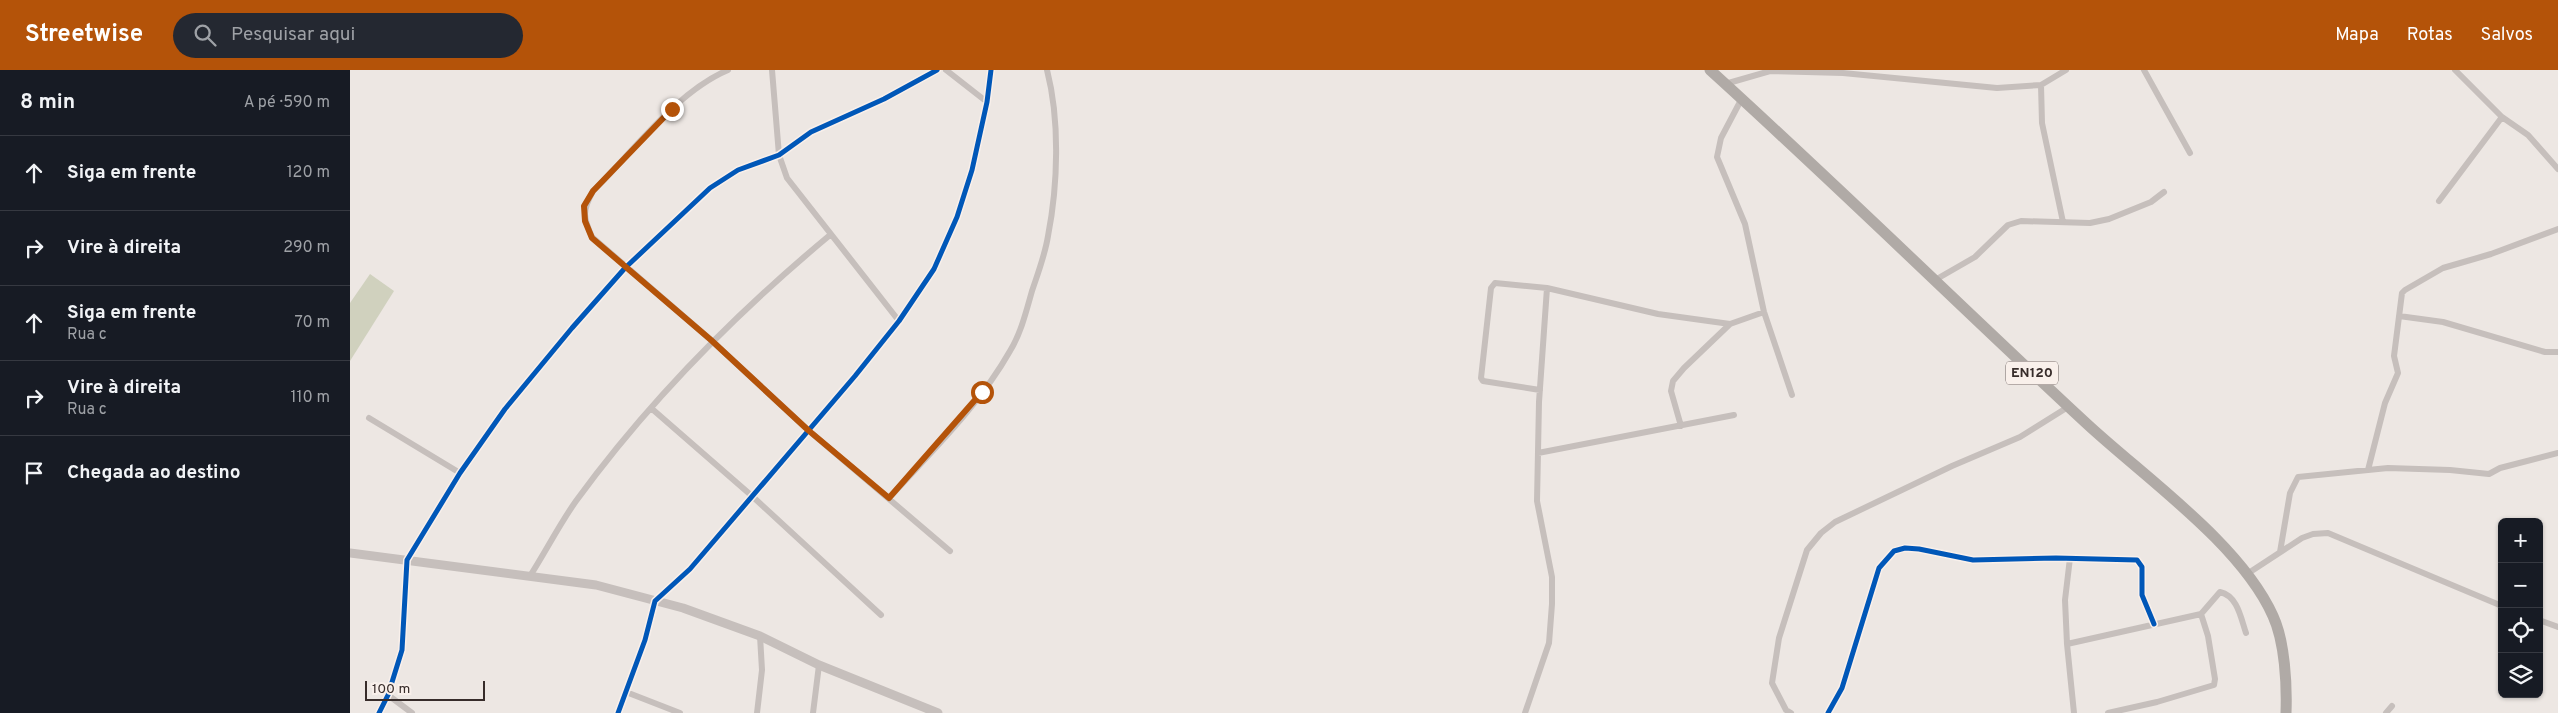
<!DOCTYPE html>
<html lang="pt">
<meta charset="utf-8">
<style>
:root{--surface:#171b24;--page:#242831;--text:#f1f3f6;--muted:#9ea1a6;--line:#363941;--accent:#b45309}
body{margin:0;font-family:Overpass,sans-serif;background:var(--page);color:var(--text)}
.controls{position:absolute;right:15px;bottom:15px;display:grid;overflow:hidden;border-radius:8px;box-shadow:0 1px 4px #0004}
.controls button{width:45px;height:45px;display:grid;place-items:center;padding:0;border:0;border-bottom:1px solid var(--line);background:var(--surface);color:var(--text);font:25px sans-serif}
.scale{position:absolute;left:15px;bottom:12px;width:120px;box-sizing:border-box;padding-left:5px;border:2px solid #372c2a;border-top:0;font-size:14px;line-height:18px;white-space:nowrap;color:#372c2a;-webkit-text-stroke:4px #f9f0eb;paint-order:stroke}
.stop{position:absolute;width:15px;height:15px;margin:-11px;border:4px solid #b45309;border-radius:50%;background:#fff}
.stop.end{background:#b45309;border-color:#fff;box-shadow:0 1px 5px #0008}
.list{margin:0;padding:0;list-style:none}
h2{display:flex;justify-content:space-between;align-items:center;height:65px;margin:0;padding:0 20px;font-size:21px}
h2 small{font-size:16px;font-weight:400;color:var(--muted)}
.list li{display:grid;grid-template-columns:32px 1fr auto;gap:15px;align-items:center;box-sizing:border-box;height:75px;padding:0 20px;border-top:1px solid var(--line)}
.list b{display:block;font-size:19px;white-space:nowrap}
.list p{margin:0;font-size:16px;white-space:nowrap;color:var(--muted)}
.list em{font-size:16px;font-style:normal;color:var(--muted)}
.icon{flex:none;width:28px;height:28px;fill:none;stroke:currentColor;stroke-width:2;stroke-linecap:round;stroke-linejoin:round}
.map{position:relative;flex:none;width:2208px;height:643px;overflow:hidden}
header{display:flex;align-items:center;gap:30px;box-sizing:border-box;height:70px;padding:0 25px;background:var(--accent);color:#fff}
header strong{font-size:24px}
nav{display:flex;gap:28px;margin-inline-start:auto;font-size:18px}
.search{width:350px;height:45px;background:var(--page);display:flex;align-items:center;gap:12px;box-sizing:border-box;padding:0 18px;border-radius:28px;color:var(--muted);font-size:19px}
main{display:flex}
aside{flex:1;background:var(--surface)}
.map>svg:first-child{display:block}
</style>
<header>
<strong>Streetwise</strong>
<div class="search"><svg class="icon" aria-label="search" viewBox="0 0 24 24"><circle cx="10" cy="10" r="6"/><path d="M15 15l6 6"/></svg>Pesquisar aqui</div>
<nav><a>Mapa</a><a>Rotas</a><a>Salvos</a></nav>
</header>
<main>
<aside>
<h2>8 min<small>A pé · 590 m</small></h2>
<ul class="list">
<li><svg class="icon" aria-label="ahead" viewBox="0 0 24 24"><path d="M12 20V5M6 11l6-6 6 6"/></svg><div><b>Siga em frente</b></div><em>120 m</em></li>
<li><svg class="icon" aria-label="right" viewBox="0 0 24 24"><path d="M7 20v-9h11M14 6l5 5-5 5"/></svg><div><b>Vire à direita</b></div><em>290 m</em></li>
<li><svg class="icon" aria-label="ahead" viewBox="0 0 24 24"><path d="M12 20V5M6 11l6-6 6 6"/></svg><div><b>Siga em frente</b><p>Rua c</p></div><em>70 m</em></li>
<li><svg class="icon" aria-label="right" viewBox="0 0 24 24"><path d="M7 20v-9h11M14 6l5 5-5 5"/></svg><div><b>Vire à direita</b><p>Rua c</p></div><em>110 m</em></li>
<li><svg class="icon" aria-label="arrive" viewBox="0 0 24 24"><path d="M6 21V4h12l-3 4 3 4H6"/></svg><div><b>Chegada ao destino</b></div></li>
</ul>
</aside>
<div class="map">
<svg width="2208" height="643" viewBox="0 0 2208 643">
<rect width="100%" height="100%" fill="#ede7e3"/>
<path fill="#d0d1be" d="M20 204 44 221 0 291V233Z"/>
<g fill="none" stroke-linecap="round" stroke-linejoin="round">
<path stroke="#c6bfbc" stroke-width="6" d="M378 0C326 22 283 82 243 121 232 141 233 147 242 167L361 270 458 360 600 481
M422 0 429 85 437 108 549 251
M596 0 637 32
M1794 0 1840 83
M2105 0 2152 47 2178 65 2208 99
M1375 14 1420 1 1493 3 1647 18 1691 15 1716 0
M1691 15 1692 53 1713 152
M1391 30 1371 68 1367 87 1395 154 1414 242 1442 325
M2089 131 2152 47
M1585 210 1625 187 1658 155 1671 151 1740 153 1759 149 1801 132 1814 122
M2049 246 2093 252 2195 282H2208
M1190 320 1133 311 1131 308 1141 218 1145 213 1197 218 1308 244 1380 254
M301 338 402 426 531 545
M19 348 110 403
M1331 356 1321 321 1323 311 1334 298 1380 254 1414 242
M1188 383 1384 345
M2018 400 2035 333 2048 303 2044 286 2052 223 2055 220 2093 198 2141 184 2208 159
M539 428C581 382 629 336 660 281 671 263 676 242 682 221 688 203 695 185 698 166 708 115 710 50 697 0
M1930 482 1940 423 1948 407 2038 398 2100 400 2139 404 2150 398 2208 383
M1897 504 1952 468 1963 464 1978 463 2152 536
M180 506C196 481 209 455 226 431 299 331 385 244 480 165
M1851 544 1870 522C1888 526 1891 549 1896 563
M2189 550 2208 557
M1717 574 1715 530 1720 488
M276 622 330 643
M38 625 62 643
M29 643 38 625 52 580 57 490 110 403 155 339 222 258 275 198 360 118 388 100 429 85 461 62 534 29 587 0
M268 643 295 570 305 531 340 499 505 306 549 251 584 199 607 147 622 100 637 32 641 0
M407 643 412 600 410 566
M463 643 469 595
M1175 643 1199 573 1202 534V507L1187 431 1189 332 1197 218
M1441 643 1436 640 1422 613 1429 568 1457 480 1471 463 1485 452 1602 396 1670 367 1718 337
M1478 643 1492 618 1529 498 1544 481 1555 478 1569 479 1623 490 1706 488 1787 490 1792 497V525L1804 554
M1724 643 1717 574 1851 544 1858 566 1865 609 1864 615 1807 632 1758 643
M2036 643 2042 636"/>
<path stroke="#c6bfbc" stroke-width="9" d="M0 483 246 515 333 538 410 566 469 595 588 643"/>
<path stroke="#b0aaa6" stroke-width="11" d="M1360 0C1487 115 1610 236 1736 353 1794 407 1891 474 1923 546 1935 572 1937 615 1936 643"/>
<defs>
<path id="cycleway" d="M29 643 38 625 52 580 57 490 110 403 155 339 222 258 275 198 360 118 388 100 429 85 461 62 534 29 587 0
M268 643 295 570 305 531 340 499 505 306 549 251 584 199 607 147 622 100 637 32 641 0
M1478 643 1492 618 1529 498 1544 481 1555 478 1569 479 1623 490 1706 488 1787 490 1792 497V525L1804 554"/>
</defs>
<use href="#cycleway" stroke="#f9f0eb" stroke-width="8"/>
<use href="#cycleway" stroke="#0057b8" stroke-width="5"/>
</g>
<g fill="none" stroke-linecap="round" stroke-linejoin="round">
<path stroke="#b45309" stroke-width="6" d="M322 39 243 121 234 136 235 151 242 168 361 270 458 360 539 428 632 322"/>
</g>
<g text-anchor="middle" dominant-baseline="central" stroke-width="4" stroke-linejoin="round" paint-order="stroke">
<rect fill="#f9f0eb" stroke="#716764" stroke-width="1" x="1656" y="291.5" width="52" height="23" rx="4"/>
<g font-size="14" font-weight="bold" fill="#372c2a">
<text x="1682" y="303">EN120</text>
</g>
</g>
</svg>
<div class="controls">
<button>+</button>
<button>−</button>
<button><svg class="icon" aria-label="locate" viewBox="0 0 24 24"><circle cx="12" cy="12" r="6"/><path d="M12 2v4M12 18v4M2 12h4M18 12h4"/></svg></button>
<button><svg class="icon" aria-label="layers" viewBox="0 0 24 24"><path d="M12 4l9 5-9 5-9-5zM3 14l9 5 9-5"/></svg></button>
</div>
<div class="scale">100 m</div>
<div class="stop" style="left:632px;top:322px"></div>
<div class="stop end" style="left:322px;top:39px"></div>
</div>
</main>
